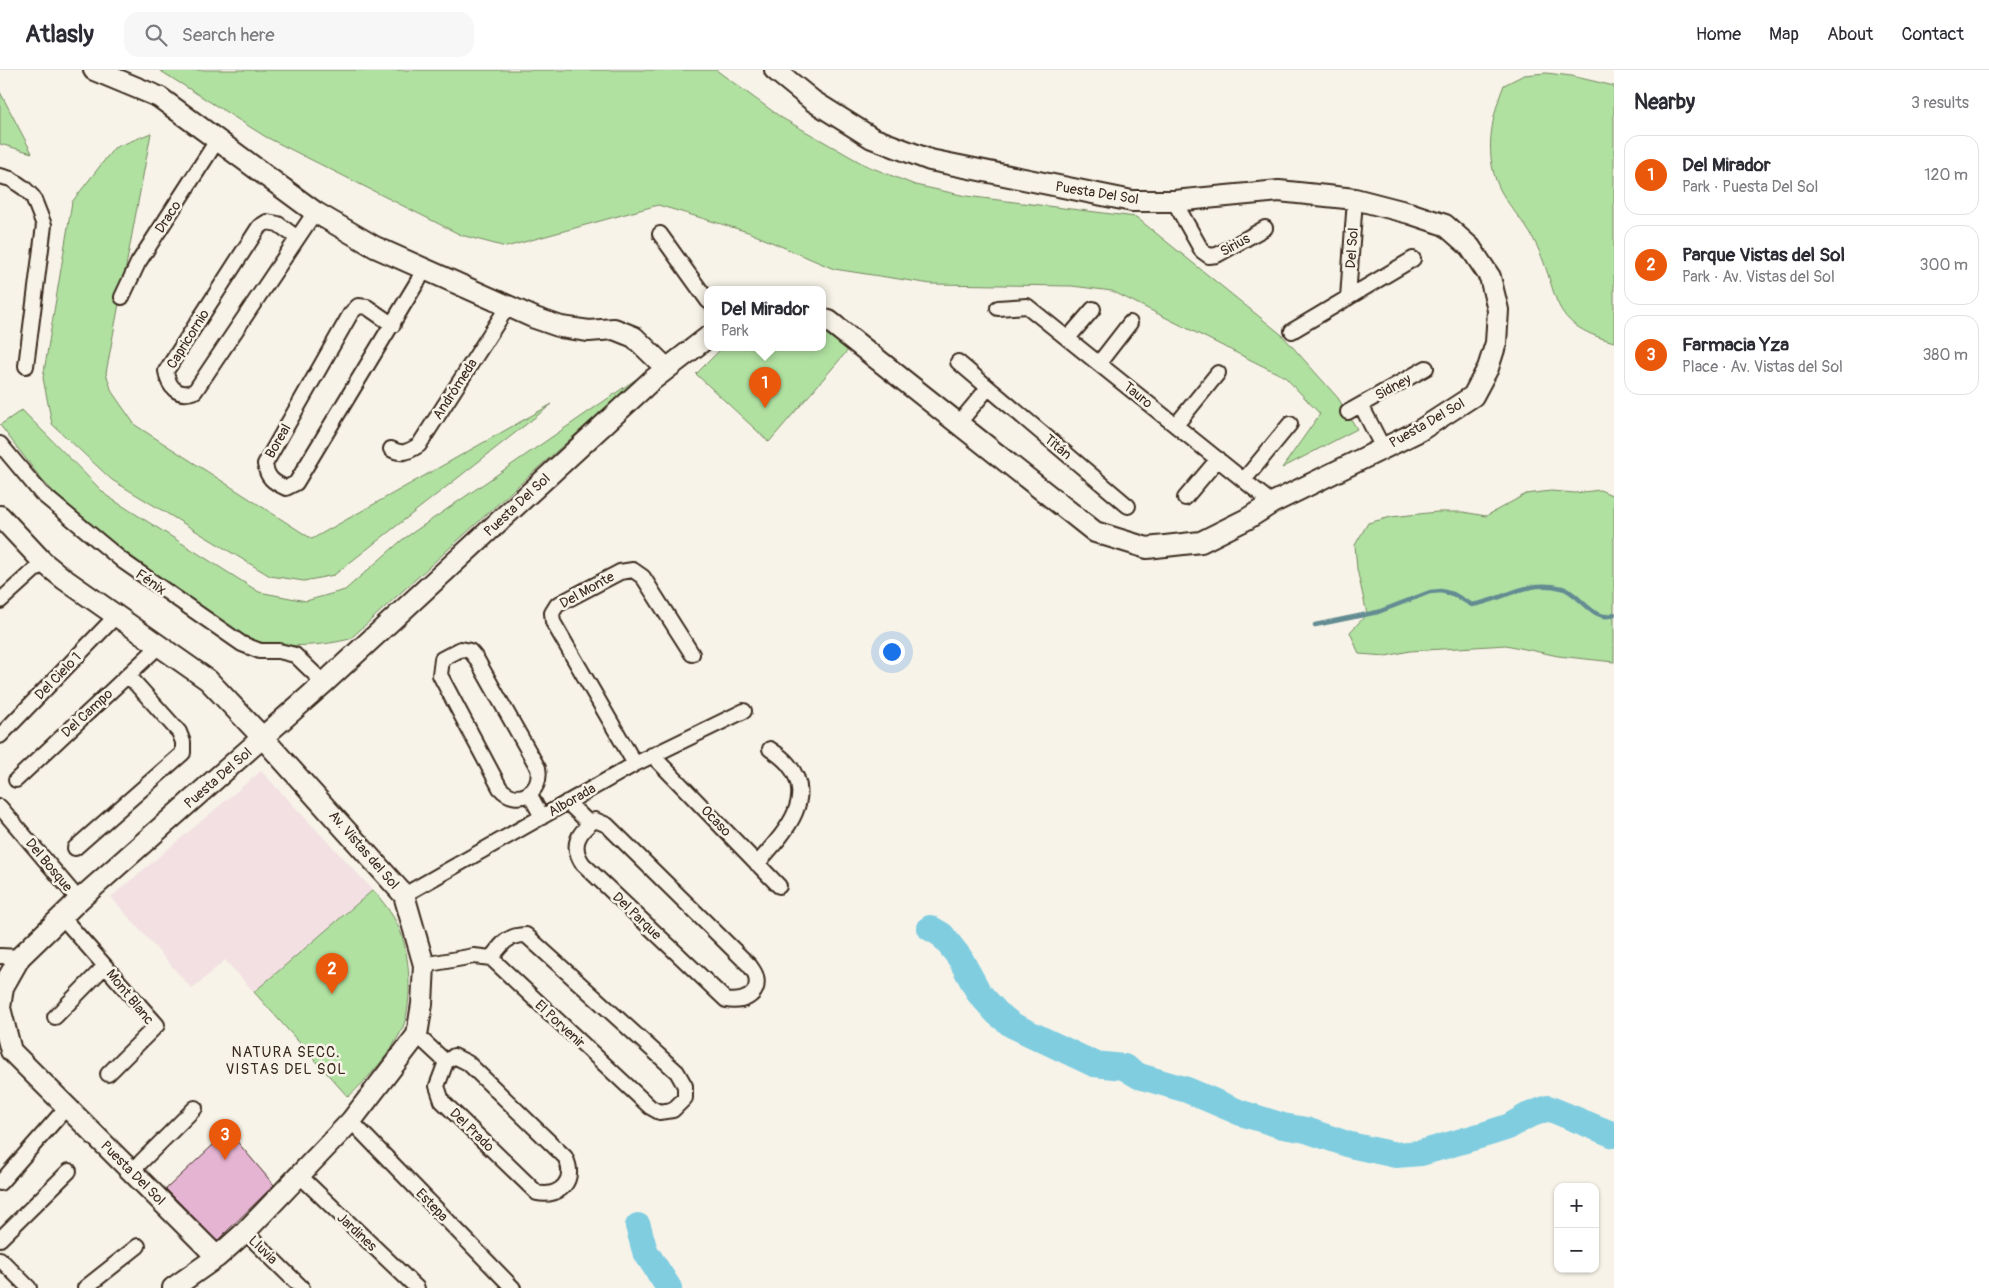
<!DOCTYPE html>
<meta charset="utf-8">
<style>
:root{--surface:#fff;--page:#f7f7f7;--text:#2b2b33;--muted:#7c7c81;--line:#e1e1e2;--accent:#ea580c}
body{margin:0;font-family:Pangolin,sans-serif;background:var(--page);color:var(--text)}
.controls{position:absolute;right:15px;bottom:15px;display:grid;overflow:hidden;border-radius:10px;box-shadow:0 1px 4px #0004}
.controls button{width:45px;height:45px;display:grid;place-items:center;padding:0;border:0;border-bottom:1px solid var(--line);background:var(--surface);color:var(--text);font:25px sans-serif}
.you{position:absolute;left:891px;top:581px;width:18px;height:18px;margin:-12px;border:4px solid #fff;border-radius:50%;background:#1a73e8;box-shadow:0 0 0 8px #1a73e833}
.badge{display:grid;place-items:center;width:32px;height:32px;border-radius:50%;background:var(--accent);color:#fff;font-size:16px;font-weight:700}
.pin{position:absolute;translate:-50% -41px;filter:drop-shadow(0 1px 2px #0008)}
.pin::after{content:'';position:absolute;top:26px;width:18px;height:15px;background:inherit;clip-path:polygon(0 0,100% 0,50% 100%)}
.popup{position:absolute;left:704px;top:216px;width:122px;height:65px;box-sizing:border-box;display:grid;place-content:center;border-radius:10px;background:var(--surface);filter:drop-shadow(0 1px 4px #0005);font-size:16px;white-space:nowrap;color:var(--muted)}
.popup b{font-size:19px;color:var(--text)}
.popup::after{content:'';position:absolute;left:50%;top:100%;margin-left:-10px;border:10px solid transparent;border-top-color:var(--surface)}
.list{margin:0;padding:0;list-style:none}
h2{display:flex;justify-content:space-between;align-items:center;height:65px;margin:0;padding:0 20px;font-size:21px}
h2 small{font-size:16px;font-weight:400;color:var(--muted)}
.list li{display:grid;grid-template-columns:32px 1fr auto;gap:15px;align-items:center;box-sizing:border-box;height:80px;margin:0 10px 10px;padding:0 10px;border:1px solid var(--line);border-radius:15px}
.list b{display:block;font-size:19px;white-space:nowrap}
.list p{margin:0;font-size:16px;white-space:nowrap;color:var(--muted)}
.list em{font-size:16px;font-style:normal;color:var(--muted)}
.icon{flex:none;width:28px;height:28px;fill:none;stroke:currentColor;stroke-width:2;stroke-linecap:round;stroke-linejoin:round}
.map{position:relative;flex:none;width:1614px;height:1218px;overflow:hidden}
header{display:flex;align-items:center;gap:30px;box-sizing:border-box;height:70px;padding:0 25px;background:var(--surface);border-bottom:1px solid var(--line)}
header strong{font-size:24px}
nav{display:flex;gap:28px;margin-inline-start:auto;font-size:18px}
.search{width:350px;height:45px;background:var(--page);display:flex;align-items:center;gap:12px;box-sizing:border-box;padding:0 18px;border-radius:15px;color:var(--muted);font-size:19px}
main{display:flex}
aside{flex:1;background:var(--surface)}
.map>svg:first-child{display:block}
</style>
<header>
<strong>Atlasly</strong>
<div class="search"><svg class="icon" aria-label="search" viewBox="0 0 24 24"><circle cx="10" cy="10" r="6"/><path d="M15 15l6 6"/></svg>Search here</div>
<nav><a>Home</a><a>Map</a><a>About</a><a>Contact</a></nav>
</header>
<main>
<div class="map">
<svg width="1614" height="1218" viewBox="0 0 1614 1218">
<rect width="100%" height="100%" fill="#f7f3e8"/>
<filter id="ink" filterUnits="userSpaceOnUse"><feTurbulence type="fractalNoise" baseFrequency=".02" numOctaves="2"/><feDisplacementMap in="SourceGraphic" scale="10" xChannelSelector="R" yChannelSelector="G"/><feConvolveMatrix kernelMatrix="1 2 1 2 8 2 1 2 1" color-interpolation-filters="sRGB"/></filter>
<g filter="url(#ink)">
<path fill="#f2e0e2" d="M261 701 373 820 254 922 225 890 192 919 111 827Z"/>
<path fill="#b0e1a1" stroke="#768660" d="M159 0H716L782 48 865 95 915 115 966 126 1136 147 1282 265 1338 328 1357 359 1282 398 1320 344 1285 307 1112 221 1072 216 931 214 834 199 748 162 658 135 506 177 461 165 266 67Z
M1546 3 1572 6 1614 16V272C1545 253 1562 226 1535 172 1528 157 1516 145 1507 131 1482 96 1489 53 1504 15L1524 5Z
M0 22 32 83 0 74Z
M151 63 106 303 112 322 135 355 312 469 552 334 334 505 304 511 270 506 112 410 52 354 43 308 72 132 114 78Z
M823 249 855 272 769 372 696 304 723 277H822Z
M642 305 511 422 350 569C313 578 276 578 240 567L81 449 42 410 0 355 22 340 107 426 259 522 306 531 345 520 402 470Z
M1600 420 1614 426V592L1558 586 1506 575 1410 581 1386 586 1359 584 1350 562 1367 544 1357 499 1355 475 1368 453 1391 447 1437 442H1463L1486 446 1526 424 1551 421 1575 423Z
M373 820C383 832 393 844 399 858 410 883 413 932 403 957 393 981 367 1010 348 1027L254 922Z"/>
<g fill="none" stroke-linecap="round" stroke-linejoin="round">
<path stroke="#648c92" stroke-width="4.5" d="M1315 555 1378 542 1430 522 1441 521 1453 524 1472 535C1505 530 1525 509 1562 518 1579 522 1595 555 1614 544"/>
<path stroke="#80cde0" stroke-width="26" d="M930 858 942 865 960 888 979 923 997 943 1012 955 1094 994 1124 997 1139 1006 1187 1020 1241 1043 1283 1056 1306 1060 1350 1075 1396 1085 1421 1083 1486 1064 1508 1057 1527 1046 1548 1038 1614 1065
M638 1156 645 1181 669 1218"/>
</g>
<path fill="#e5b4d3" stroke="#3b2a1e" d="M228 1061 274 1115 217 1171 166 1119Z"/>
<g fill="none" stroke-linecap="round" stroke-linejoin="round">
<defs>
<path id="street" d="M0 106 11 109 24 118 33 127 44 155 26 296
M1174 131 1202 181 1209 186 1217 185 1265 158
M660 164 708 231
M296 167 278 154 267 152 259 157 166 301C168 317 178 328 195 321L315 142
M122 227 138 193 218 69
M1348 228 1355 129
M998 238 1027 236 1272 433
M393 255 367 237 358 236 351 243 265 394C267 408 273 412 286 418L296 413 424 201
M1292 261 1413 189
M1068 268 1093 239
M958 292 1128 436
M1099 293 1130 253
M1361 335 1383 378
M1348 342 1426 298
M958 354 988 318
M1176 355 1218 303
M0 374 41 423 124 492 242 574 260 581H279L295 585 324 613
M391 379C402 385 408 382 419 375L508 236
M1244 410 1290 354
M1185 428 1218 389
M0 531 43 492
M461 579 470 581 476 588 538 698C543 723 517 737 500 718L440 605 442 589Z
M0 666 116 546
M652 685 779 816
M635 694 553 552 552 543 557 535 620 502 633 500 643 507 692 584
M16 710 159 576
M529 723 542 747
M567 732 590 754
M0 737 79 830
M595 750 607 755 750 896C752 899 756 904 756 907 761 927 740 933 726 930L583 794C570 776 578 762 595 750Z
M75 778 183 683V672L179 662 128 605
M757 794C780 767 819 730 788 694 783 688 776 683 770 679
M404 825 635 694 744 641
M62 847 157 955 108 1004
M0 886 20 887
M424 895 474 886 491 888 650 1037 659 1042 673 1040 685 1028V1016L677 1002 526 865C507 865 502 874 491 888
M55 947 105 896
M417 965 446 992 437 1016 442 1031 537 1123C561 1128 577 1109 565 1087L468 993 454 986 446 992
M351 1051 513 1218
M132 1101 195 1038
M299 1105 417 1218
M0 1113 66 1038
M245 1162 302 1218
M0 1169 69 1101
M0 1189 29 1218
M85 1218 138 1176"/>
<path id="secondary" d="M94 0 159 27 315 142 375 177 535 248 561 257 589 261 614 259 634 267 666 298
M775 0 813 31 872 68 930 90 1132 131H1174L1279 121 1355 129 1409 143 1445 155 1470 177 1490 207 1498 240 1496 273 1488 298 1473 326 1419 361 1272 433 1247 449 1201 472 1147 478 1095 462 829 251 822 249
M0 446 43 492 64 509 208 610 263 668 404 825 424 895 422 934 417 965 351 1051 245 1162 217 1187 173 1218
M217 1187 11 981 0 938 3 917 20 887 79 830 324 613 651 311 708 267"/>
</defs>
<use href="#street" stroke="#3b2a1e" stroke-width="18"/>
<use href="#secondary" stroke="#3b2a1e" stroke-width="24"/>
<use href="#street" stroke="#f7f3e8" stroke-width="14"/>
<use href="#secondary" stroke="#f7f3e8" stroke-width="20"/>
</g>
</g>
<g text-anchor="middle" dominant-baseline="central" stroke-width="5" stroke-linejoin="round" paint-order="stroke">
<g font-size="14" fill="#3b2a1e" stroke="#f7f3e8">
<text transform="translate(1097 123) rotate(9)">Puesta Del Sol</text>
<text transform="translate(168 147) rotate(-57)">Draco</text>
<text transform="translate(1235 175) rotate(-29)">Sirius</text>
<text transform="translate(1352 178) rotate(-86)">Del Sol</text>
<text transform="translate(188 269) rotate(-58)">Capricornio</text>
<text transform="translate(1393 317) rotate(-29)">Sidney</text>
<text transform="translate(455 319) rotate(-57)">Andrómeda</text>
<text transform="translate(1138 325) rotate(39)">Tauro</text>
<text transform="translate(1427 353) rotate(-30)">Puesta Del Sol</text>
<text transform="translate(278 371) rotate(-60)">Boreal</text>
<text transform="translate(1058 377) rotate(40)">Titán</text>
<text transform="translate(517 435) rotate(-43)">Puesta Del Sol</text>
<text transform="translate(151 512) rotate(35)">Fénix</text>
<text transform="translate(587 520) rotate(-29)">Del Monte</text>
<text transform="translate(58 606) rotate(-46)">Del Cielo 1</text>
<text transform="translate(87 643) rotate(-43)">Del Campo</text>
<text transform="translate(218 708) rotate(-41)">Puesta Del Sol</text>
<text transform="translate(572 730) rotate(-30)">Alborada</text>
<text transform="translate(716 751) rotate(46)">Ocaso</text>
<text transform="translate(364 780) rotate(49)">Av. Vistas del Sol</text>
<text transform="translate(49 795) rotate(50)">Del Bosque</text>
<text transform="translate(637 846) rotate(44)">Del Parque</text>
<text transform="translate(130 927) rotate(51)">Mont Blanc</text>
<text transform="translate(560 954) rotate(43)">El Porvenir</text>
<text transform="translate(472 1060) rotate(44)">Del Prado</text>
<text transform="translate(133 1103) rotate(45)">Puesta Del Sol</text>
<text transform="translate(432 1135) rotate(46)">Estepa</text>
<text transform="translate(357 1162) rotate(43)">Jardines</text>
<text transform="translate(263 1180) rotate(44)">Lluvia</text>
</g>
<g font-size="15" letter-spacing="1" fill="#3b2a1e" stroke="#f7f3e8">
<text x="286" y="982">NATURA SECC.<tspan x="286" dy="17">VISTAS DEL SOL</tspan></text>
</g>
</g>
</svg>
<div class="controls">
<button>+</button>
<button>−</button>
</div>
<div class="you"></div>
<div class="pin badge" style="left:765px;top:338px">1</div>
<div class="popup"><b>Del Mirador</b>Park</div>
<div class="pin badge" style="left:332px;top:924px">2</div>
<div class="pin badge" style="left:225px;top:1090px">3</div>
</div>
<aside>
<h2>Nearby<small>3 results</small></h2>
<ul class="list">
<li><span class="badge">1</span><div><b>Del Mirador</b><p>Park · Puesta Del Sol</p></div><em>120 m</em></li>
<li><span class="badge">2</span><div><b>Parque Vistas del Sol</b><p>Park · Av. Vistas del Sol</p></div><em>300 m</em></li>
<li><span class="badge">3</span><div><b>Farmacia Yza</b><p>Place · Av. Vistas del Sol</p></div><em>380 m</em></li>
</ul>
</aside>
</main>
